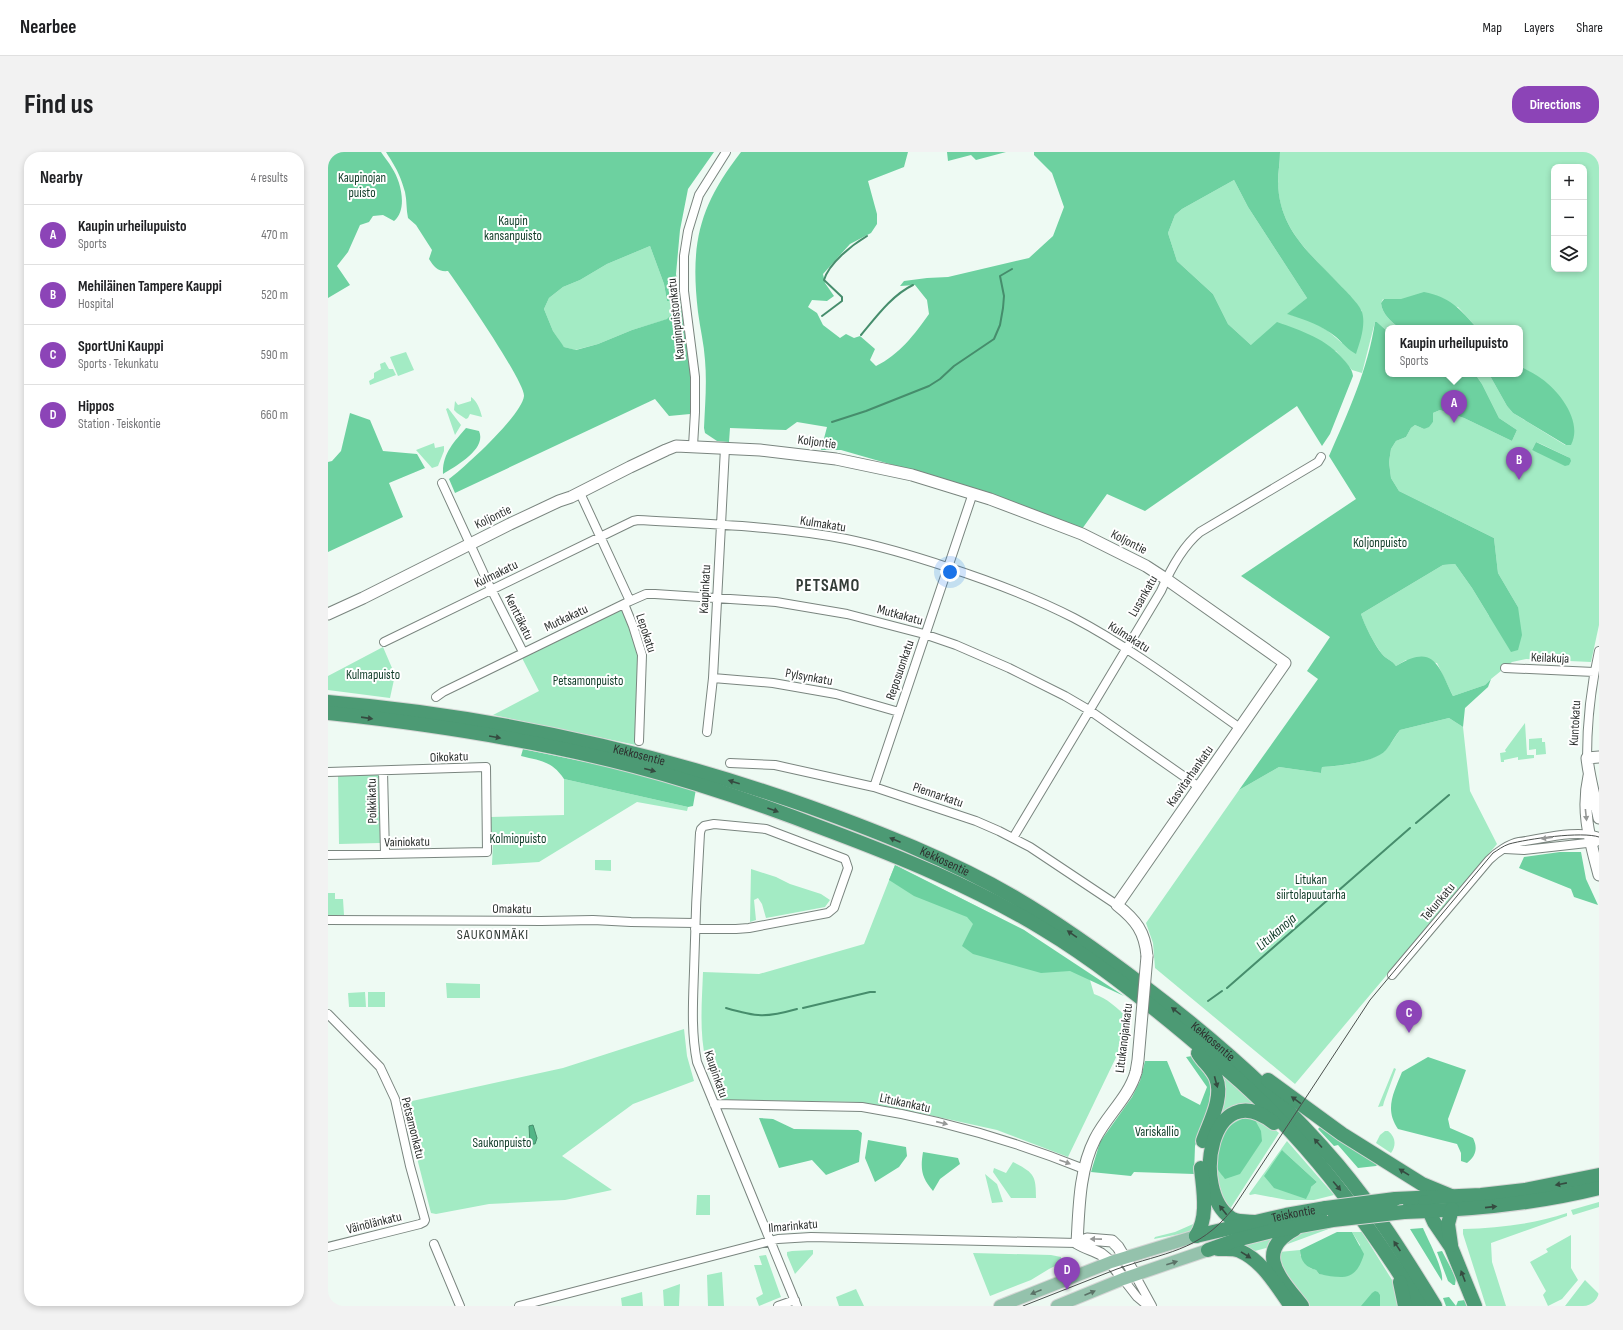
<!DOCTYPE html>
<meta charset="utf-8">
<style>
:root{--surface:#fff;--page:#f2f2f2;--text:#202124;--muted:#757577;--line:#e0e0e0;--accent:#8c44b7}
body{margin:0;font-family:"Sofia Sans Condensed",sans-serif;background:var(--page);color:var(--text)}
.controls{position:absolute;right:12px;top:12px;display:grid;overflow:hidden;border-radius:8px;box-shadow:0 2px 6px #0003}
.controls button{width:36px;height:36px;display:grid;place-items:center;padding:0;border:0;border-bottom:1px solid var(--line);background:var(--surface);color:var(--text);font:20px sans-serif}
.you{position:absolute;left:622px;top:420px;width:14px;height:14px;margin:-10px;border:3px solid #fff;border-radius:50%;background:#1a73e8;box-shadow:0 0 0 6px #1a73e833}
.badge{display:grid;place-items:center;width:26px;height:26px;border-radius:50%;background:var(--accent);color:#fff;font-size:13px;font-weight:700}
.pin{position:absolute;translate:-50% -33px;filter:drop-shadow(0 1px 2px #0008)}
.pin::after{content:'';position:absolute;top:21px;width:14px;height:12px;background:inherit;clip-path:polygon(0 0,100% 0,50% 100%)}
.popup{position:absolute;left:1057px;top:173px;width:138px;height:52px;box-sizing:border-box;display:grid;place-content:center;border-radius:8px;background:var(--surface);filter:drop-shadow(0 1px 3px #0005);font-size:13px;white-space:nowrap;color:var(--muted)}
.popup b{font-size:15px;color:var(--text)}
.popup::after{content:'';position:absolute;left:50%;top:100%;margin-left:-8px;border:8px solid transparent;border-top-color:var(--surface)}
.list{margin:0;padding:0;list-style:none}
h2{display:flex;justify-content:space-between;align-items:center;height:52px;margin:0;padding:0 16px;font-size:17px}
h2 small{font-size:13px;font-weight:400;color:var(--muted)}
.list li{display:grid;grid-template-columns:26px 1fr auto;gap:12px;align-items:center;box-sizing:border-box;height:60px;padding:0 16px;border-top:1px solid var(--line)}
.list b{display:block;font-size:15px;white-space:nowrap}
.list p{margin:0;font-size:13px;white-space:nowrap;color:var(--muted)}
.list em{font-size:13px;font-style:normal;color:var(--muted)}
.icon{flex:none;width:22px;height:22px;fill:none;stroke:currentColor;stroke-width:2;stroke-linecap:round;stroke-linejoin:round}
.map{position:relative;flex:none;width:1271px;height:1154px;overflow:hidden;border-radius:16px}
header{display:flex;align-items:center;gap:24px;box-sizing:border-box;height:56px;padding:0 20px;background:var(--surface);border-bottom:1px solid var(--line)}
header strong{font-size:19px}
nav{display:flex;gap:22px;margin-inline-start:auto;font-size:14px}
.intro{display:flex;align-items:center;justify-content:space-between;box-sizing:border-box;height:96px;padding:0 24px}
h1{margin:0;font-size:28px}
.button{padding:10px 18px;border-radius:16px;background:var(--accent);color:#fff;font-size:14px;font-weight:700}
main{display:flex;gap:24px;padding:0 24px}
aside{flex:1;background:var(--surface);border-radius:16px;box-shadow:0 2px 6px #0003}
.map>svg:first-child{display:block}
</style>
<header>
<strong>Nearbee</strong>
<nav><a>Map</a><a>Layers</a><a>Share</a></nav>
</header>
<div class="intro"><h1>Find us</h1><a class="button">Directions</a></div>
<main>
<aside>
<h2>Nearby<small>4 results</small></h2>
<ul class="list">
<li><span class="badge">A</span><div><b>Kaupin urheilupuisto</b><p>Sports</p></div><em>470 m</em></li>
<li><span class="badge">B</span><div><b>Mehiläinen Tampere Kauppi</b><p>Hospital</p></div><em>520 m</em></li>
<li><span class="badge">C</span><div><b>SportUni Kauppi</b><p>Sports · Tekunkatu</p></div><em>590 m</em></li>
<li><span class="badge">D</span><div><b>Hippos</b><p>Station · Teiskontie</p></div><em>660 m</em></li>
</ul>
</aside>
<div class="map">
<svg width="1271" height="1154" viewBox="0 0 1271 1154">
<rect width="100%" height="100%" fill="#eefaf3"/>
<path fill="#a3ebc4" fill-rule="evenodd" d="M952 0H1271V473L1263 510 1198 507 1184 510 1163 527 1157 533 1125 544 1109 511 1078 508 1068 514C1064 508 1058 507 1054 502 1046 491 1037 475 1033 462L1115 413 1127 412 1144 436 1161 464 1190 455 1170 421 1166 386 1071 339 1063 326 1061 310 1063 297 1068 289 1078 285 1083 276 1087 273 1096 277 1105 270V261L1112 258 1136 266 1184 289 1189 278 1171 266 1154 232 1147 222H1161L1179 254 1185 261 1237 293H1243L1202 220 1192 214V176H1149L1130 155 1073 147H1055L1053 151C1054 162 1063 169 1071 176H1060V180L1049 170H1047L1034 221 1024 218 1008 199 923 193 900 172 885 142 849 109 840 81 847 63 854 57 906 28 920 55 979 146 960 162 982 168 1000 179 1014 191 1034 159C1025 148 1016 137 1006 127 978 98 951 74 950 31 950 21 952 10 952 0ZM1226 15H1256V117H1226ZM1208 290 1213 292 1242 306 1204 298Z
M322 94 336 132 339 149H349L350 156 340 167 304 178 270 192 247 198 236 195 195 154 231 188 225 179 216 157 221 146 235 135 252 128 279 112Z
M78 200 86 218 70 224 62 205Z
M57 210 61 217H65L68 223 42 233 41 229 46 226V221L53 217 52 212Z
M143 245C149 249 152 257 154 265L142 262 140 266 138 267 129 261 126 258 127 249 130 253 143 249Z
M120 256 133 273 127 283 118 257Z
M106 291 107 296 116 294V299L110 314 104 316 88 298Z
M295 455 307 487 310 504 308 593 165 563 211 539 194 506Z
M55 495 67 523 62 546 0 538V524Z
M1121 566 1135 575 1142 639 1169 692 967 932 827 816 825 791 818 771 911 638 951 615 993 621 994 615C1012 614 1044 611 1057 598 1063 593 1067 584 1072 578Z
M1197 571 1199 603H1206V606L1190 608V605L1176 608V610H1173L1172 601 1178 600 1177 598Z
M1214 586V590H1217L1218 602 1208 603V597L1201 598V587Z
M10 623H51L52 691 11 692Z
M236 627 360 655 359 659 309 650 211 710 164 713 165 689 162 686V665L236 663Z
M267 708H283V719L267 718Z
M567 713 696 778 762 828 766 842C780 847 788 855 799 865L793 895 740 1005 669 978 592 961 531 950 397 948 393 946C387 935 381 922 378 909 371 881 374 849 375 820L431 822 536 792Z
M423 717 448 725 462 732 493 742 502 748 497 755 438 766 434 752 430 746 426 748 428 768 422 770Z
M0 741H7V747H15L16 763H0Z
M118 831 152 832V846H119Z
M37 840 38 855H21L20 841Z
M40 840H57V855H40Z
M356 877 359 904 366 929 305 952 234 1004 284 1038 237 1048 161 1052 108 1062 103 1061 75 951 235 916Z
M1066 916 1068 917 1056 950 1055 954 1050 955Z
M895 924 926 951 924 955C872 953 873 1024 890 1057L880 1058 877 1017 878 992 891 954 895 937Z
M916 964 938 970 951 981 900 1060 887 1020 896 976Z
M1057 979H1060C1067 984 1069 993 1063 1001L1048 991 1052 983Z
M959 989 1006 1043 986 1048H959L927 1042 922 1043 921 1042ZM954 998 989 1030 983 1035Z
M685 1010C706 1021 708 1023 708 1046H683L665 1020 666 1016 678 1021Z
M657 1022 669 1032 675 1050 664 1051Z
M369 1043H382V1063H368Z
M1271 1050V1055L1245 1063 1243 1058Z
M1239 1061V1064L1163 1091 1164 1110 1178 1154H1158L1135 1082V1077C1170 1076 1206 1072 1239 1061Z
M872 1069 862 1080 826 1087 827 1085 847 1080Z
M1001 1075H1006L957 1093 958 1087 970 1081Z
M1024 1080H1034L1071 1139 1072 1154H978L950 1116 951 1100 972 1098V1103L982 1116 988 1118 991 1122 1015 1125 1032 1093Z
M949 1083 942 1095 923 1100 911 1092Z
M1243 1083V1116L1250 1128 1234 1147 1220 1154 1215 1143 1218 1139 1202 1110 1220 1100 1218 1097Z
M485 1098V1102L467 1122 459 1103V1100L464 1099Z
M645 1101 723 1103 733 1105V1111L721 1117 703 1128 662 1144Z
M438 1103 453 1145 431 1154 428 1146 435 1142 426 1113H434L431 1104Z
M394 1120 396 1154H380L379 1123Z
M1257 1128 1271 1142V1154H1237Z
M352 1132 351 1154H336L335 1138Z
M528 1137 536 1154H511L508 1145Z
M314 1140 315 1154H294L293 1146Z"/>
<path fill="#6dd1a0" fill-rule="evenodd" d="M0 0H53C56 5 61 10 64 16 73 29 80 58 66 69L55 63 45 64 41 70 32 73 20 100 9 114 22 133 0 146Z
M58 0H386L360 37 352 78 348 122 363 222 362 262 341 264 327 247 127 341 121 327C137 315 194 263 196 244 197 230 133 137 120 119 110 120 106 115 101 107L104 98 88 73 80 66C78 57 79 49 77 40 72 22 68 16 58 0ZM322 94 336 132 339 149H349L350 156 339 167 304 178 270 192 248 198 236 195 225 179 216 157 221 146 235 135 252 128 279 112Z
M413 0H580L576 15 540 29 549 62V72L543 81 522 92 495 122 497 131 506 144 499 149 484 148 480 155 489 161 495 173 512 186 518 182 526 186 532 184 547 197 542 208 548 214C571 203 587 182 601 162L599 148 587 133 572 134 576 129 599 126 620 125 701 106 725 84 736 55 724 21 706 3V0H952C952 10 950 20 950 30 951 78 982 101 1011 132 1017 138 1032 153 1034 160 1038 173 1032 190 1028 202 1020 198 1015 191 1008 185 993 173 978 168 959 162L979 146 920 55 906 28 854 57 847 63 840 81 849 109 885 142 900 172 923 193 949 170C974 179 999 187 1016 208 1021 214 1024 217 1025 224L1002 282 994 294 969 254 817 359 779 342 754 377 659 340 513 298H493L499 275 469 270 458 278 402 276 401 290 389 289 377 281 376 276C377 253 379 231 377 208 376 192 372 176 370 160 362 92 371 54 413 0Z
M619 0H678L648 8 643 3 620 9Z
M1096 140C1122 145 1132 157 1149 176H1071C1063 169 1054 162 1053 151L1056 147H1073Z
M1047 170H1049L1060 180V222H1147L1154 232 1171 266 1189 278 1184 289 1136 266 1112 258 1105 261V270L1101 275 1096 277 1087 273 1083 276 1078 285 1068 289 1063 297 1061 310 1063 326 1071 339 1166 386 1170 421 1190 455 1194 483 1190 498 1183 500 1144 436 1127 412 1115 413 1033 462C1037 474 1046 492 1054 502 1058 507 1064 508 1068 514 1106 491 1110 513 1125 544L1157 533 1163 527 1160 535 1137 556 1135 575 1121 566 1072 578C1067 584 1063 592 1058 598 1046 611 1010 614 994 615L993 621 951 615 911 638 990 527 979 519 1002 485 913 424 1028 347 1001 304C1020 261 1040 217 1047 170Z
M1192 214C1199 218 1207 222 1214 227 1232 240 1255 270 1243 293H1238L1185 261 1179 254 1161 222H1192Z
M22 261 42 268 55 299 89 302 97 316 61 331 75 365 0 400V310L4 309 13 299Z
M138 276 151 279C159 297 128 314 115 322 114 302 126 290 138 276Z
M1208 290 1242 306 1243 309 1241 313 1237 314 1204 298Z
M195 597 282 615 368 637 365 654 360 655 236 627C224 609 213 609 193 604Z
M1232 700H1253L1258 727 1270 753 1246 745 1243 737 1191 716 1196 705Z
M567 713 696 778 796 844 742 819 713 821 645 802 634 794 645 772 639 765 586 744 561 728Z
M864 904 883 931 881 954 867 994 866 1022 806 1020 803 1024 763 1020 772 990 804 945 812 929 817 909H839L853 943 872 953 879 935 858 905Z
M1100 905 1138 918 1120 967 1122 976 1145 986C1150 996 1148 1004 1139 1011L1133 1009V1001L1129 992 1070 977C1056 957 1066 940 1074 920Z
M431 966 445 967 466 977 530 978 534 981 531 1010 498 1023 484 1008 451 1016Z
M918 966 927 968 933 979 934 989 912 1022 897 1027C895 1024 891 1020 889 1016 888 1014 889 1010 889 1007 889 988 899 970 918 966Z
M992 975 1051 1011 1048 1014 1030 1016 1010 993 1006 994 990 977Z
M540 988 578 995 579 1004 571 1015 547 1030 537 1006Z
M954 998 989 1030 983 1035 982 1039 978 1047 946 1036 936 1024Z
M595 1000 630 1006 632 1012 612 1027 605 1039C594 1026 592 1018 595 1000Z
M1095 1076C1100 1088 1116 1117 1114 1129L1082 1077Z
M1009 1080H1024L1036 1102C1028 1129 1016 1127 991 1122L988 1118C979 1116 972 1109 972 1098Z
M1114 1099 1128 1126 1127 1133H1125L1120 1129 1109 1100Z
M1047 1139 1050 1140 1052 1143V1154H1033L1044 1141Z
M1121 1145 1128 1154 1130 1149 1137 1148 1142 1154H1118L1115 1146Z"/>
<path fill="#51b586" stroke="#468d6c" d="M205 973 209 986 207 992H202L201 974Z"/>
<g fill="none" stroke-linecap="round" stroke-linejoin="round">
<path stroke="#468d6c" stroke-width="2" d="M494 164 514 149V145L496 128C501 111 524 93 539 84
M533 183C548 165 564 143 585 133
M504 270 538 259 601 234 612 227 626 214 666 187 672 173 675 156 676 144 672 124 684 117
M1088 671 1121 643
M899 836 1082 676
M880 849 894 839
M398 856C429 865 437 866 469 857
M475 856 542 840H547"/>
<defs>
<path id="street" d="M365 294 367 260V225L356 139V104L360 79 371 43 398 0
M114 331 160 431 195 500
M252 341 302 449
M296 452 305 474 314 503 311 589
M56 490 305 369 310 368C379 372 449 374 518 387 552 394 586 404 619 415 662 429 705 445 746 466 805 497 858 538 912 576
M1177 516 1266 520
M385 526 445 531 508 542 571 560
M108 545 115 540 302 449 318 442H327L448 450 519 462 596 482 628 493 681 516 737 544 761 558 871 635
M379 580 385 526 397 296
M1259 606C1259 569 1263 534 1271 499
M402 611 447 613 546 635 648 669 671 679 702 695 789 753
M55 619 57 702
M0 620 158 615 159 700 0 703
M546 635 645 341
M685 686 833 439C842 418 854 395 872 380L990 310 993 305
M1177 697 1196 698 1268 690
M0 768 213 769 265 768 303 770 367 771
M367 777H408L421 776 500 761 506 756 508 750 520 716 517 707 438 677 386 672 376 674 373 677 372 681C369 727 367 773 366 819 365 849 363 880 369 910L469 1154
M1064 823 1161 708C1169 700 1181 692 1191 690 1214 687 1249 677 1271 685
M0 862 52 915 67 947 82 1014 97 1068 96 1070 92 1072 0 1095
M386 952 534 955C611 967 684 988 756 1017
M106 1092 132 1154
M807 1123 824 1154
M795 1127 809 1145 820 1154
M191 1154 431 1092 450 1087 483 1085 749 1091
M450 1154 467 1148"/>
<path id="secondary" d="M0 462 35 446 182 372 231 349 243 345 302 315 338 298 348 294 432 298 508 307 584 323 662 347 754 382 818 414 838 427 957 511 789 753C808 768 817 780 819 804
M1271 605 1259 606C1261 626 1267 646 1271 666
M1261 624C1253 660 1262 688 1271 723
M749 1091C751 1057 751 1018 767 987 779 963 801 945 808 920
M749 1091 759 1087 784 1089 790 1095 807 1123
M749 1091C757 1096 766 1098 773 1102 783 1109 789 1118 795 1127"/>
<path id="primary" d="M672 1154 783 1110 868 1084
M729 1154 795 1127 880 1098"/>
<g id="highway">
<path id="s1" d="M0 550C164 564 327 600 482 655 551 680 622 708 686 745 732 772 775 803 817 835 887 888 953 946 1010 1013 1047 1057 1077 1105 1107 1154"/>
<path d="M0 561C103 572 207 588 306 614 371 631 435 653 497 677 572 705 646 735 715 777 765 807 811 844 856 881 894 913 932 945 965 982 1014 1035 1054 1093 1092 1154"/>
<path d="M870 901C875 910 884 916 888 926 896 946 881 971 875 989"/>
<path d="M940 928 1014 982 1094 1032 1123 1044"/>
<path d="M1067 1047 1153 1043 1197 1038 1271 1023"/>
<path d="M1097 1050 1106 1070 1123 1095 1147 1154"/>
<path d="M1076 1060C1142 1058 1207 1052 1271 1036"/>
<path d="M930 1070C922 1069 909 1071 903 1066 862 1038 883 921 946 971"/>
<path d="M967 1077C924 1100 954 1128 974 1154"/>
<path d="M868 1084C881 1065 875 1037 873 1016"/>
<path id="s2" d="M868 1084 958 1063 998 1056"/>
<path d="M1123 1093 1120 1072 1124 1057"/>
<path d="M890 1097C898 1097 906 1096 912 1099 935 1109 949 1135 963 1154"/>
<path d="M880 1098 908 1088 944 1079 1005 1068"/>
<path d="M1072 1130 1077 1154"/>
</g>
</defs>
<use href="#street" stroke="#7a857f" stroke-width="10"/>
<use href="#secondary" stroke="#7a857f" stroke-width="13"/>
<use href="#primary" stroke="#d5d6d5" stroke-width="14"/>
<use href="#highway" stroke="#d5d6d5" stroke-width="16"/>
<use href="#street" stroke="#fff" stroke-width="8"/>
<use href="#secondary" stroke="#fff" stroke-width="11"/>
<use href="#primary" stroke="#94c2ac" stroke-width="12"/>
<use href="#highway" stroke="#4c9a74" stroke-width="14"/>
<path stroke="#4b504d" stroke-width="1" d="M695 1154C726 1142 758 1129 789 1117 837 1100 870 1100 904 1058L1042 848 1165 701C1170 698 1175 694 1181 692 1199 687 1254 679 1271 685"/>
<defs>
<path id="secondary-bridge" d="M808 920 810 908 819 804"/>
<path id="highway-bridge" d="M998 1056 1067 1047
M1005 1068 1076 1060"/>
</defs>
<use href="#secondary-bridge" stroke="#7a857f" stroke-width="13" stroke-linecap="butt"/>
<use href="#highway-bridge" stroke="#d5d6d5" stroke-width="16" stroke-linecap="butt"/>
<use href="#secondary-bridge" stroke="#fff" stroke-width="11"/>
<use href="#highway-bridge" stroke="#4c9a74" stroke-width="14"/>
</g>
<defs><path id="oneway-solid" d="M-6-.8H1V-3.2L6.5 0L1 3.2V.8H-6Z"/></defs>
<g fill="#354b40">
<use href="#oneway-solid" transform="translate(39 566) rotate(8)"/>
<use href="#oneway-solid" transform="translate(167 585) rotate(10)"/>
<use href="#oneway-solid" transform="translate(322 618) rotate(15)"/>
<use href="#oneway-solid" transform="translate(406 630) rotate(-163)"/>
<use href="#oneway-solid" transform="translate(445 658) rotate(20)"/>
<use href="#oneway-solid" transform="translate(567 688) rotate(-157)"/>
<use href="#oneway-solid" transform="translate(744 782) rotate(-145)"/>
<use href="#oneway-solid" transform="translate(848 859) rotate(-142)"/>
<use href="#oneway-solid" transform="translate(888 930) rotate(75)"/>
<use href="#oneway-solid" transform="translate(968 948) rotate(-144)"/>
<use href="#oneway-solid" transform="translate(990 991) rotate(-132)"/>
<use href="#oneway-solid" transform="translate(1076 1020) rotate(-148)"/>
<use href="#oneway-solid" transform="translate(1233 1032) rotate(169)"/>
<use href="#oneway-solid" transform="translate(1009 1034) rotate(50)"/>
<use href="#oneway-solid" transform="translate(1163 1055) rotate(-6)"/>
<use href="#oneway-solid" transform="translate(895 1058) rotate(-128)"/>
<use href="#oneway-solid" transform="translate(1069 1094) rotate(-124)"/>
<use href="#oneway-solid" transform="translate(918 1103) rotate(32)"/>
<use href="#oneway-solid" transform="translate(1135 1124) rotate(-111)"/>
</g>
<g fill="#969897">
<use href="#oneway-solid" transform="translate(1258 663) rotate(84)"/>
<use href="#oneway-solid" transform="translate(1219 686) rotate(172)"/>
<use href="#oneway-solid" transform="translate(614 971) rotate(13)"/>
<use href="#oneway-solid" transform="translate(737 1010) rotate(20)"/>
<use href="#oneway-solid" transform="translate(768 1087) rotate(-179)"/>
</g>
<g fill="#5b7267">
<use href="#oneway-solid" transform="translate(844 1111) rotate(-18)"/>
<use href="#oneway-solid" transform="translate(708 1140) rotate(158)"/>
<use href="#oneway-solid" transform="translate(762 1141) rotate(-23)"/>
</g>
<g text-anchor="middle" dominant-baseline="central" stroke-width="4" stroke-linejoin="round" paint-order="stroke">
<g font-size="13" fill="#103c28" stroke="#fff">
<text x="34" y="26">Kaupinojan<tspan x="34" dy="15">puisto</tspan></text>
<text x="185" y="69">Kaupin<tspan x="185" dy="15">kansanpuisto</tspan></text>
<text x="1052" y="391">Koljonpuisto</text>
<text x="45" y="523">Kulmapuisto</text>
<text x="260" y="529">Petsamonpuisto</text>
<text x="190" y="687">Kolmiopuisto</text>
<text x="983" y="728">Litukan<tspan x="983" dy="15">siirtolapuutarha</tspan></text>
<text x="829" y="980">Variskallio</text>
<text x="174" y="991">Saukonpuisto</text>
</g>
<g font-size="13" fill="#2d312f" stroke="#fff">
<text transform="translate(348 167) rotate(-96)">Kaupinpuistonkatu</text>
<text transform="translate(489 290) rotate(7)">Koljontie</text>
<text transform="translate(165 365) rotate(-26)">Koljontie</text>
<text transform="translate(495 372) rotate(9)">Kulmakatu</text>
<text transform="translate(801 390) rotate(27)">Koljontie</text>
<text transform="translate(168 422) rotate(-26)">Kulmakatu</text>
<text transform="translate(377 437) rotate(-87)">Kaupinkatu</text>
<text transform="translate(815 444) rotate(-60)">Lusankatu</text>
<text transform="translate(572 463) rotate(15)">Mutkakatu</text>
<text transform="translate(191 465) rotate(64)">Kenttäkatu</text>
<text transform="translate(238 466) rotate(-25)">Mutkakatu</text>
<text transform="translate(318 481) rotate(72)">Lepokatu</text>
<text transform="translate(801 485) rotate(32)">Kulmakatu</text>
<text transform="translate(1222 506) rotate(2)">Keilakuja</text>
<text transform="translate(572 518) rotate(-71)">Reposuonkatu</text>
<text transform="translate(481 525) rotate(10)">Pylsynkatu</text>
<text transform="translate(1247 571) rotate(-87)">Kuntokatu</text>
<text stroke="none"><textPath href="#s1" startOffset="316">Kekkosentie</textPath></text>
<text transform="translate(121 605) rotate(-2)">Oikokatu</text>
<text transform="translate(862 624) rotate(-55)">Kasvitarhankatu</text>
<text transform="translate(610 643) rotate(19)">Piennarkatu</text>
<text transform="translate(44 649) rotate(-91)">Poikkikatu</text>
<text transform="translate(79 690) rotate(-1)">Vainiokatu</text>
<text stroke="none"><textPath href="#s1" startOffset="640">Kekkosentie</textPath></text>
<text transform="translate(1110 750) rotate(-50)">Tekunkatu</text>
<text transform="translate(184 757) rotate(1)">Omakatu</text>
<text transform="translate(796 886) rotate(-83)">Litukanojankatu</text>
<text stroke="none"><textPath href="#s1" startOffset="964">Kekkosentie</textPath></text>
<text transform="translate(388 922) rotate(71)">Kaupinkatu</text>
<text transform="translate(577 951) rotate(12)">Litukankatu</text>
<text transform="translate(85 976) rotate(76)">Petsamonkatu</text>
<text stroke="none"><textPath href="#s2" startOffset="100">Teiskontie</textPath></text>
<text transform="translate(46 1071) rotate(-14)">Väinölänkatu</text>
<text transform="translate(465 1074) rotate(-5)">Ilmarinkatu</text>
</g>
<g font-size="14" font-style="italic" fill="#0e3a26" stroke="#fff">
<text transform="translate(948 780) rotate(-41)">Litukanoja</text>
</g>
<g font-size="14" letter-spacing="1" fill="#323b36" stroke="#fff">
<text x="165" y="782">SAUKONMÄKI</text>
</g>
<g font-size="17" font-weight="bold" letter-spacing="1" fill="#323b36" stroke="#fff">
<text x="500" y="434">PETSAMO</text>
</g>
</g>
</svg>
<div class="controls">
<button>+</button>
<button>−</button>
<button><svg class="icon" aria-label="layers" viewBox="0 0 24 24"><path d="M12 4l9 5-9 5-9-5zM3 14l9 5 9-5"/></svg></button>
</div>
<div class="you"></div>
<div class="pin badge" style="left:1126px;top:271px">A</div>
<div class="popup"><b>Kaupin urheilupuisto</b>Sports</div>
<div class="pin badge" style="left:1191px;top:328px">B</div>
<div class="pin badge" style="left:1081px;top:881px">C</div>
<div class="pin badge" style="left:739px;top:1138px">D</div>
</div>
</main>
